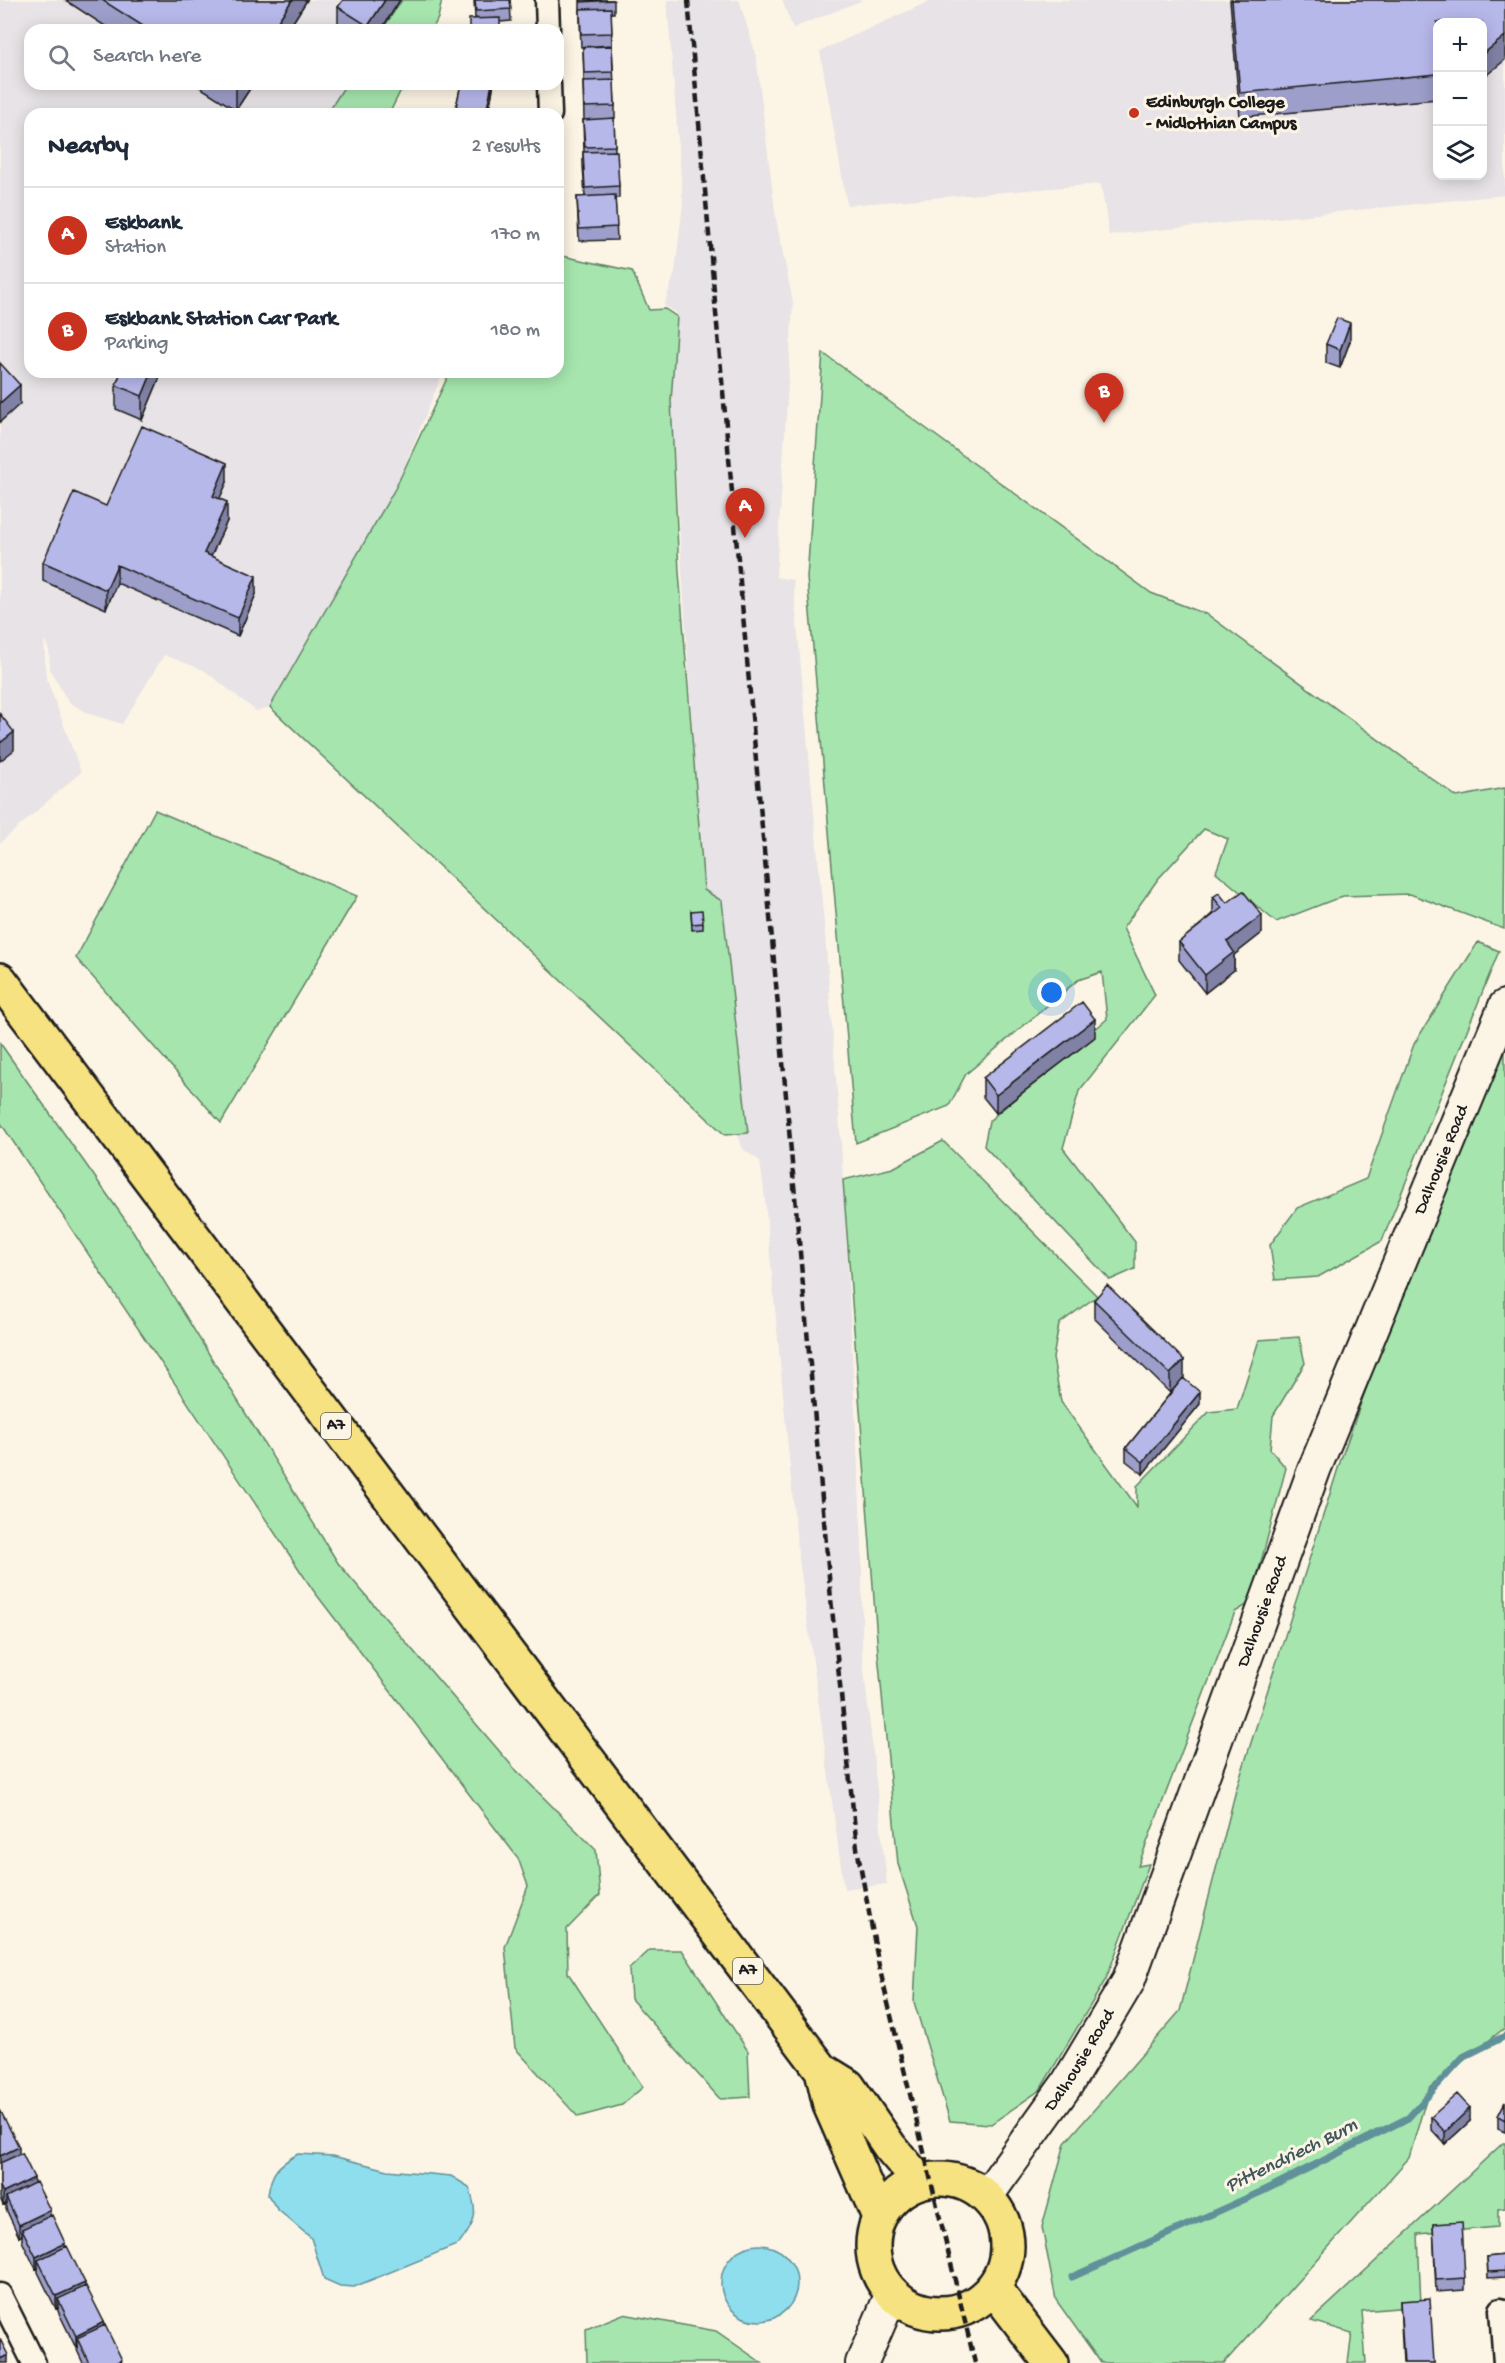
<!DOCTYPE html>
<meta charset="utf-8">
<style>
:root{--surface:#fff;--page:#f2f2f3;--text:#1f2937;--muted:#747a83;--line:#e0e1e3;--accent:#c8321e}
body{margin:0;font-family:"Gochi Hand",sans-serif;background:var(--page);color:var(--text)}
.controls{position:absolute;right:18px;top:18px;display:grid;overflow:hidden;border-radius:12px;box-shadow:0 3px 15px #0003}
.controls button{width:54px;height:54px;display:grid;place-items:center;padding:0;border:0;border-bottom:2px solid var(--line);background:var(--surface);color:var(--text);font:30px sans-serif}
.you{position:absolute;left:1052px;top:993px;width:21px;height:21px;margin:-15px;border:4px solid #fff;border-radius:50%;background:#1a73e8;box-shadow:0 0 0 9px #1a73e833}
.badge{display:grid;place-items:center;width:39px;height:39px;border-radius:50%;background:var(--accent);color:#fff;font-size:20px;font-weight:700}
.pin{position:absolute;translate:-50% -50px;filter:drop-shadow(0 2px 3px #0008)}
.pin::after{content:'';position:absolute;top:32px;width:21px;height:18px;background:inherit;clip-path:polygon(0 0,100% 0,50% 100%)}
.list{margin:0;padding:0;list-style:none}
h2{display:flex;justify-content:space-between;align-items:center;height:78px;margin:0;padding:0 24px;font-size:26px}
h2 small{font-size:20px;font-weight:400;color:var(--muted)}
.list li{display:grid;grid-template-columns:39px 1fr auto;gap:18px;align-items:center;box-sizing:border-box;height:96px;padding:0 24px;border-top:2px solid var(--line)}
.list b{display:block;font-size:22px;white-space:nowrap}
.list p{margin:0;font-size:20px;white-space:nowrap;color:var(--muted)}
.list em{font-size:20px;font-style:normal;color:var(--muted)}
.icon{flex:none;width:33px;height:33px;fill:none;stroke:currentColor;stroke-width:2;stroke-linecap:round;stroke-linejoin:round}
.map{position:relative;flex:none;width:1505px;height:2363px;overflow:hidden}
.search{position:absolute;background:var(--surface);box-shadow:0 3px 15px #0003;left:24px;top:24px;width:540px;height:66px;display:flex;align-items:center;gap:15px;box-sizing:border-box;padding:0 21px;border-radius:18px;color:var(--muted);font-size:22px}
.panel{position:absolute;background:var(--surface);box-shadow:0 3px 15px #0003;left:24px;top:108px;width:540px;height:270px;border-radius:18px}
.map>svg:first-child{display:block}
</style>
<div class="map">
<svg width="1505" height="2363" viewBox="0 0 1505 2363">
<rect width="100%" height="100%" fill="#fcf5e5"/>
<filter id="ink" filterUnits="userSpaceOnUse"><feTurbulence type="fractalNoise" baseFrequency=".0167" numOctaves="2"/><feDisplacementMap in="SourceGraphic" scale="12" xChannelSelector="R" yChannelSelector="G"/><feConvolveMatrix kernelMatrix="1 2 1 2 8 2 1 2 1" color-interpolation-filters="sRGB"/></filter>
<g filter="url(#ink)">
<path fill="#e7e3e6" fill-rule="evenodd" d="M0 0H414L400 30H30V84H375L361 114H30V372H443L396 487 270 707 256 711 204 670 164 655 122 724 90 714 68 702 50 669 49 650 44 639 46 677 81 772 0 843Z
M667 0H739L756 55 776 219 793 303 776 577 793 580 825 935 841 1143 862 1544V1651L887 1884 844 1889 797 1544 764 1190 760 1161 743 1149 735 1129 703 890 671 401 677 313 664 305 675 272 683 203Z
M782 0H863L793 28Z
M932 0H1505V195L1109 235 1101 184 847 205 820 51ZM1438 22H1482V176H1438Z"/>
<path fill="#a6e6ae" stroke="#618165" stroke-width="1.5" d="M402 0H442L438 18 432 30H382Z
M346 84H404L389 114H332V106Z
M558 255 632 271 649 310 665 309 677 317 671 401 679 572 704 890 722 901 748 1133 725 1135 270 707 396 487 450 372H558Z
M823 353 1151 593 1208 615 1457 797 1505 788 1504 929 1410 894 1343 896 1276 922 1216 872 1228 839 1204 829 1158 879 1123 928 1155 995 1079 1091 1063 1148 1135 1242V1269L1110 1280 984 1146 989 1121 1107 1019 1102 972 1078 980 966 1074 949 1106 856 1143 807 578Z
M155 810 357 896 221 1123 76 958Z
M1478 942 1499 951 1382 1241 1318 1277 1275 1280 1270 1245 1297 1208 1366 1179 1414 1044Z
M1505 1035V2030H1502L1429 2089 1409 2158 1224 2363H1101L1056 2300 1042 2227 1065 2143 1180 2011 1236 1790 1341 1459 1462 1120Z
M0 1043 133 1231 338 1563 513 1767 596 1850 600 1895 567 1929 568 1973 643 2087 622 2105 578 2117 515 2048 505 1947 528 1886 518 1858 313 1590 0 1122Z
M943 1141 1097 1296 1059 1324 1053 1358 1061 1402 1137 1507V1486L1209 1412 1237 1409 1259 1340 1299 1337 1305 1363 1273 1416 1270 1449 1286 1468 1250 1603 1235 1612 1138 1866 1149 1864 1106 1979 1040 2090 991 2124 950 2121 914 2002 918 1926 898 1864 878 1653 843 1180 893 1168Z
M650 1950H682L748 2051 750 2097 720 2099 631 1999 629 1969Z
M1503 2143H1505V2208L1498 2209V2227L1418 2234 1421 2306 1362 2311 1366 2363H1348L1352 2333 1311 2321Z
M623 2314 716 2331 762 2363H587L586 2329Z"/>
<path fill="#8fdeed" stroke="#619099" stroke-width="1.5" d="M298 2154 333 2156 388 2170 451 2176 469 2187C478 2213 477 2222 459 2244L354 2287 340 2286 324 2279 311 2238 277 2209 268 2195C271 2172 278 2165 298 2154Z
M721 2283a38 38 0 1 1 76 0a38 38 0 1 1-76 0Z"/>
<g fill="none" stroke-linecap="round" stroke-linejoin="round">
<path stroke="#619099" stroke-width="7" d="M1072 2277 1263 2191 1408 2118 1463 2057 1505 2036"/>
<defs>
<path id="street" d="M547 0 548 30
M549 84 550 114
M0 2295 34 2363
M1501 2310 1505 2363"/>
<g id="secondary">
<path id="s1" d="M986 2197 1067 2084 1128 1982 1314 1470 1505 1006"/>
<path d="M862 2363 892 2293"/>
</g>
<path id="primary" d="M0 980 822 2070 848 2086 890 2147 920 2182
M822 2070 830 2105 879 2217
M873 2246a67 67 0 1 1 134 0a67 67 0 1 1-134 0Z
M993 2287 1051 2363"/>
</defs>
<use href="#street" stroke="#1c1c1c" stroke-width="27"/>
<use href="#secondary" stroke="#1c1c1c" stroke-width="36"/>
<use href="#primary" stroke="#1c1c1c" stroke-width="38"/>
<use href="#street" stroke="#fcf5e5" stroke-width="22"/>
<use href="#secondary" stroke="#fcf5e5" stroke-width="32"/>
<use href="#primary" stroke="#f7e281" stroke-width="33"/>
<path stroke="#1c1c1c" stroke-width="4.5" stroke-dasharray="9 4.5" stroke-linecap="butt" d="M688 0 831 1599 857 1848 879 1966 975 2363"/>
</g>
<path fill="#9d9ec9" stroke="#1c1c1c" stroke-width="1.5" d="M65 0H307L288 30H111Z
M343 0H400L381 30H338V7Z
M474 0H510L511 21 500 22 475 18Z
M580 0H614V13H611L612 45 581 47 580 22Z
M1230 0H1505L1483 78 1482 77V22H1437V99L1240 117Z
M612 46 615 106V118H614L615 151 619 186V198H615L617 240 579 241 577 197H585L583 165V152H584L583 120H584L583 81H584L583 47Z
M195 84H253L236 110Z
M461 84H494L488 114H441L456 112V107Z
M1350 341 1340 368 1326 363V344Z
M121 372H162L142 420 116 409V385Z
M227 482 219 499 227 521 211 556 256 594 238 636 117 583 106 609 43 581V562L106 506Z
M1213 897 1227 903 1262 933 1234 955V970L1205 993 1179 960V942L1213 914Z
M691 911 703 923V929L692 930Z
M1095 1037 996 1113 983 1097V1078Z
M1094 1300 1184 1379 1200 1404 1143 1474 1126 1461V1448L1177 1385 1170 1393 1094 1318Z
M1505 2102V2132L1498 2129V2116Z
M0 2110 19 2154 65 2246 122 2363H83L77 2350V2347L76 2348 58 2311V2308L56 2309 38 2272V2268L36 2269 22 2241V2235L19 2237 6 2209V2204L3 2205 0 2198Z
M1431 2117 1470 2121 1445 2144 1431 2129Z
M1433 2224 1465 2278V2290L1436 2292Z
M1505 2255V2277L1488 2278 1487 2257Z
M1400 2301 1434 2363H1403Z"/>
<path fill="#8081a4" stroke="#1c1c1c" stroke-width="1.5" d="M292 0H307L288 30H272Z
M385 0H400L381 30H368V26Z
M1505 36V60L1483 78V54Z
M237 84H253L236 110V86Z
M492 84V94L488 114H486Z
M1350 323V341L1340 368V350Z
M152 372H162L142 420V396Z
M20 385V404L0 422V403Z
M227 463V482L213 514V496Z
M227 502V521L204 572V553Z
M117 565V583L106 609V590Z
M256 576V594L238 636V618Z
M14 732V750L0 761V743Z
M1262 915V933L1234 955V970L1205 993V975L1227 942Z
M1095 1019V1037L996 1113V1095Z
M1184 1360V1378L1170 1393V1374Z
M1200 1392V1404L1143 1474V1462Z
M1470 2108V2121L1445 2144V2132Z
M19 2147V2160L0 2169V2156Z
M34 2178V2190L6 2197V2204L3 2205V2193Z
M50 2210V2222L22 2229V2235L19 2237V2225Z
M65 2243V2255L38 2260V2268L36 2269V2257Z
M85 2283V2295L58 2299V2308L56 2309V2296Z
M104 2322V2334L77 2338V2347L76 2348V2336Z
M8 2355V2363H0V2359Z"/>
<path fill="#b7b8ea" stroke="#1c1c1c" stroke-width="1.5" d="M102 0H292L272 30H149Z
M343 0H385L368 26 338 7Z
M475 0H510L511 9 476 11Z
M581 0H614L581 2Z
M1232 0H1505V36L1483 54 1482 53V22H1437V74L1240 93Z
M611 8 612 33 581 34 580 9Z
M500 18V30H469V19Z
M612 46 613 72 584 73 583 47Z
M614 80 615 106 584 107 583 81Z
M461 84H492L486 113 456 107Z
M442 109 467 114H441Z
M614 118 615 146 585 147 583 120Z
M617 151 619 186 585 188 583 152Z
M615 195 617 227 579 229 577 197Z
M1337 318 1350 323 1340 350 1326 344Z
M0 363 20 385 0 403Z
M121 372H152L142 396 116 385Z
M142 426 227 463 213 496 227 502 204 553 256 576 238 618 117 565 106 590 43 562 74 492 106 506Z
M0 714 14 732 0 743Z
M1243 891 1262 915 1227 942 1234 952 1205 975 1179 942 1222 908 1213 897 1219 893 1227 903Z
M702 910 703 923 692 924 691 911Z
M1082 1002 1095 1019 996 1095 983 1078Z
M1107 1285 1184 1360 1170 1374 1094 1300Z
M1183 1378 1200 1392 1143 1462 1126 1448Z
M1457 2094 1470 2108 1445 2132 1431 2117Z
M1505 2102V2120L1498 2116Z
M0 2110 19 2147 0 2156Z
M22 2153 34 2178 3 2193 0 2186V2163Z
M36 2182 50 2210 19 2225 6 2197Z
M52 2215 65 2243 36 2257 22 2229Z
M1462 2222 1465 2278 1436 2280 1433 2224Z
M67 2246 85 2283 56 2296 38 2260Z
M1505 2255V2271L1488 2272 1487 2257Z
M86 2286 104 2322 76 2336 58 2299Z
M1430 2299 1434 2363H1404L1400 2301Z
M105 2325 122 2360 116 2363H89L77 2338Z
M0 2339 8 2355 0 2359Z"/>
</g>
<circle fill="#c8321e" stroke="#fcf5e5" stroke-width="2" cx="1134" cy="113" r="6"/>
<g text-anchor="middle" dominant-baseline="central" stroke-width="6" stroke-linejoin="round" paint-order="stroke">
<g fill="#fcf5e5" stroke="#5f5d58" stroke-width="1.5">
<rect x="321" y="1413" width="30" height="26" rx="4.5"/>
<rect x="733" y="1958" width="30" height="26" rx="4.5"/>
</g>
<g font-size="16" font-weight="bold" fill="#1c1c1c">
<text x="336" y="1426">A7</text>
<text x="748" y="1971">A7</text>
</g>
<g font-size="18" font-weight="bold" fill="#1c1c1c" stroke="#fcf5e5" text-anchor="start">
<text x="1146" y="103">Edinburgh College<tspan x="1146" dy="21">- Midlothian Campus</tspan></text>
</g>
<g font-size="18" fill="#1c1c1c" stroke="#fcf5e5">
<text stroke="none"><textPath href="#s1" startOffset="1138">Dalhousie Road</textPath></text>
<text stroke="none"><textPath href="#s1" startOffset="652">Dalhousie Road</textPath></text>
<text stroke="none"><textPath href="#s1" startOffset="166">Dalhousie Road</textPath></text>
</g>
<g font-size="20" font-style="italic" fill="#3e565b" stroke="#fcf5e5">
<text transform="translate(1292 2157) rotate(-26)">Pittendriech Burn</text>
</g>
</g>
</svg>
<div class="controls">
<button>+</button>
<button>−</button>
<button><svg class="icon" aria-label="layers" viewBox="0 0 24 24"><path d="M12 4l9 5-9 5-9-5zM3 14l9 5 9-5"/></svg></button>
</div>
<div class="you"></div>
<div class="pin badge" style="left:745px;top:538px">A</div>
<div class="pin badge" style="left:1104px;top:423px">B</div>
<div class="search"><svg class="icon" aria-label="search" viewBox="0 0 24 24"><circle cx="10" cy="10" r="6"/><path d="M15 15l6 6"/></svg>Search here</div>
<section class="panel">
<h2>Nearby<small>2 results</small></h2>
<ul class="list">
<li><span class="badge">A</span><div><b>Eskbank</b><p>Station</p></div><em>170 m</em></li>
<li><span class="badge">B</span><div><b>Eskbank Station Car Park</b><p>Parking</p></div><em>180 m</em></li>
</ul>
</section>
</div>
